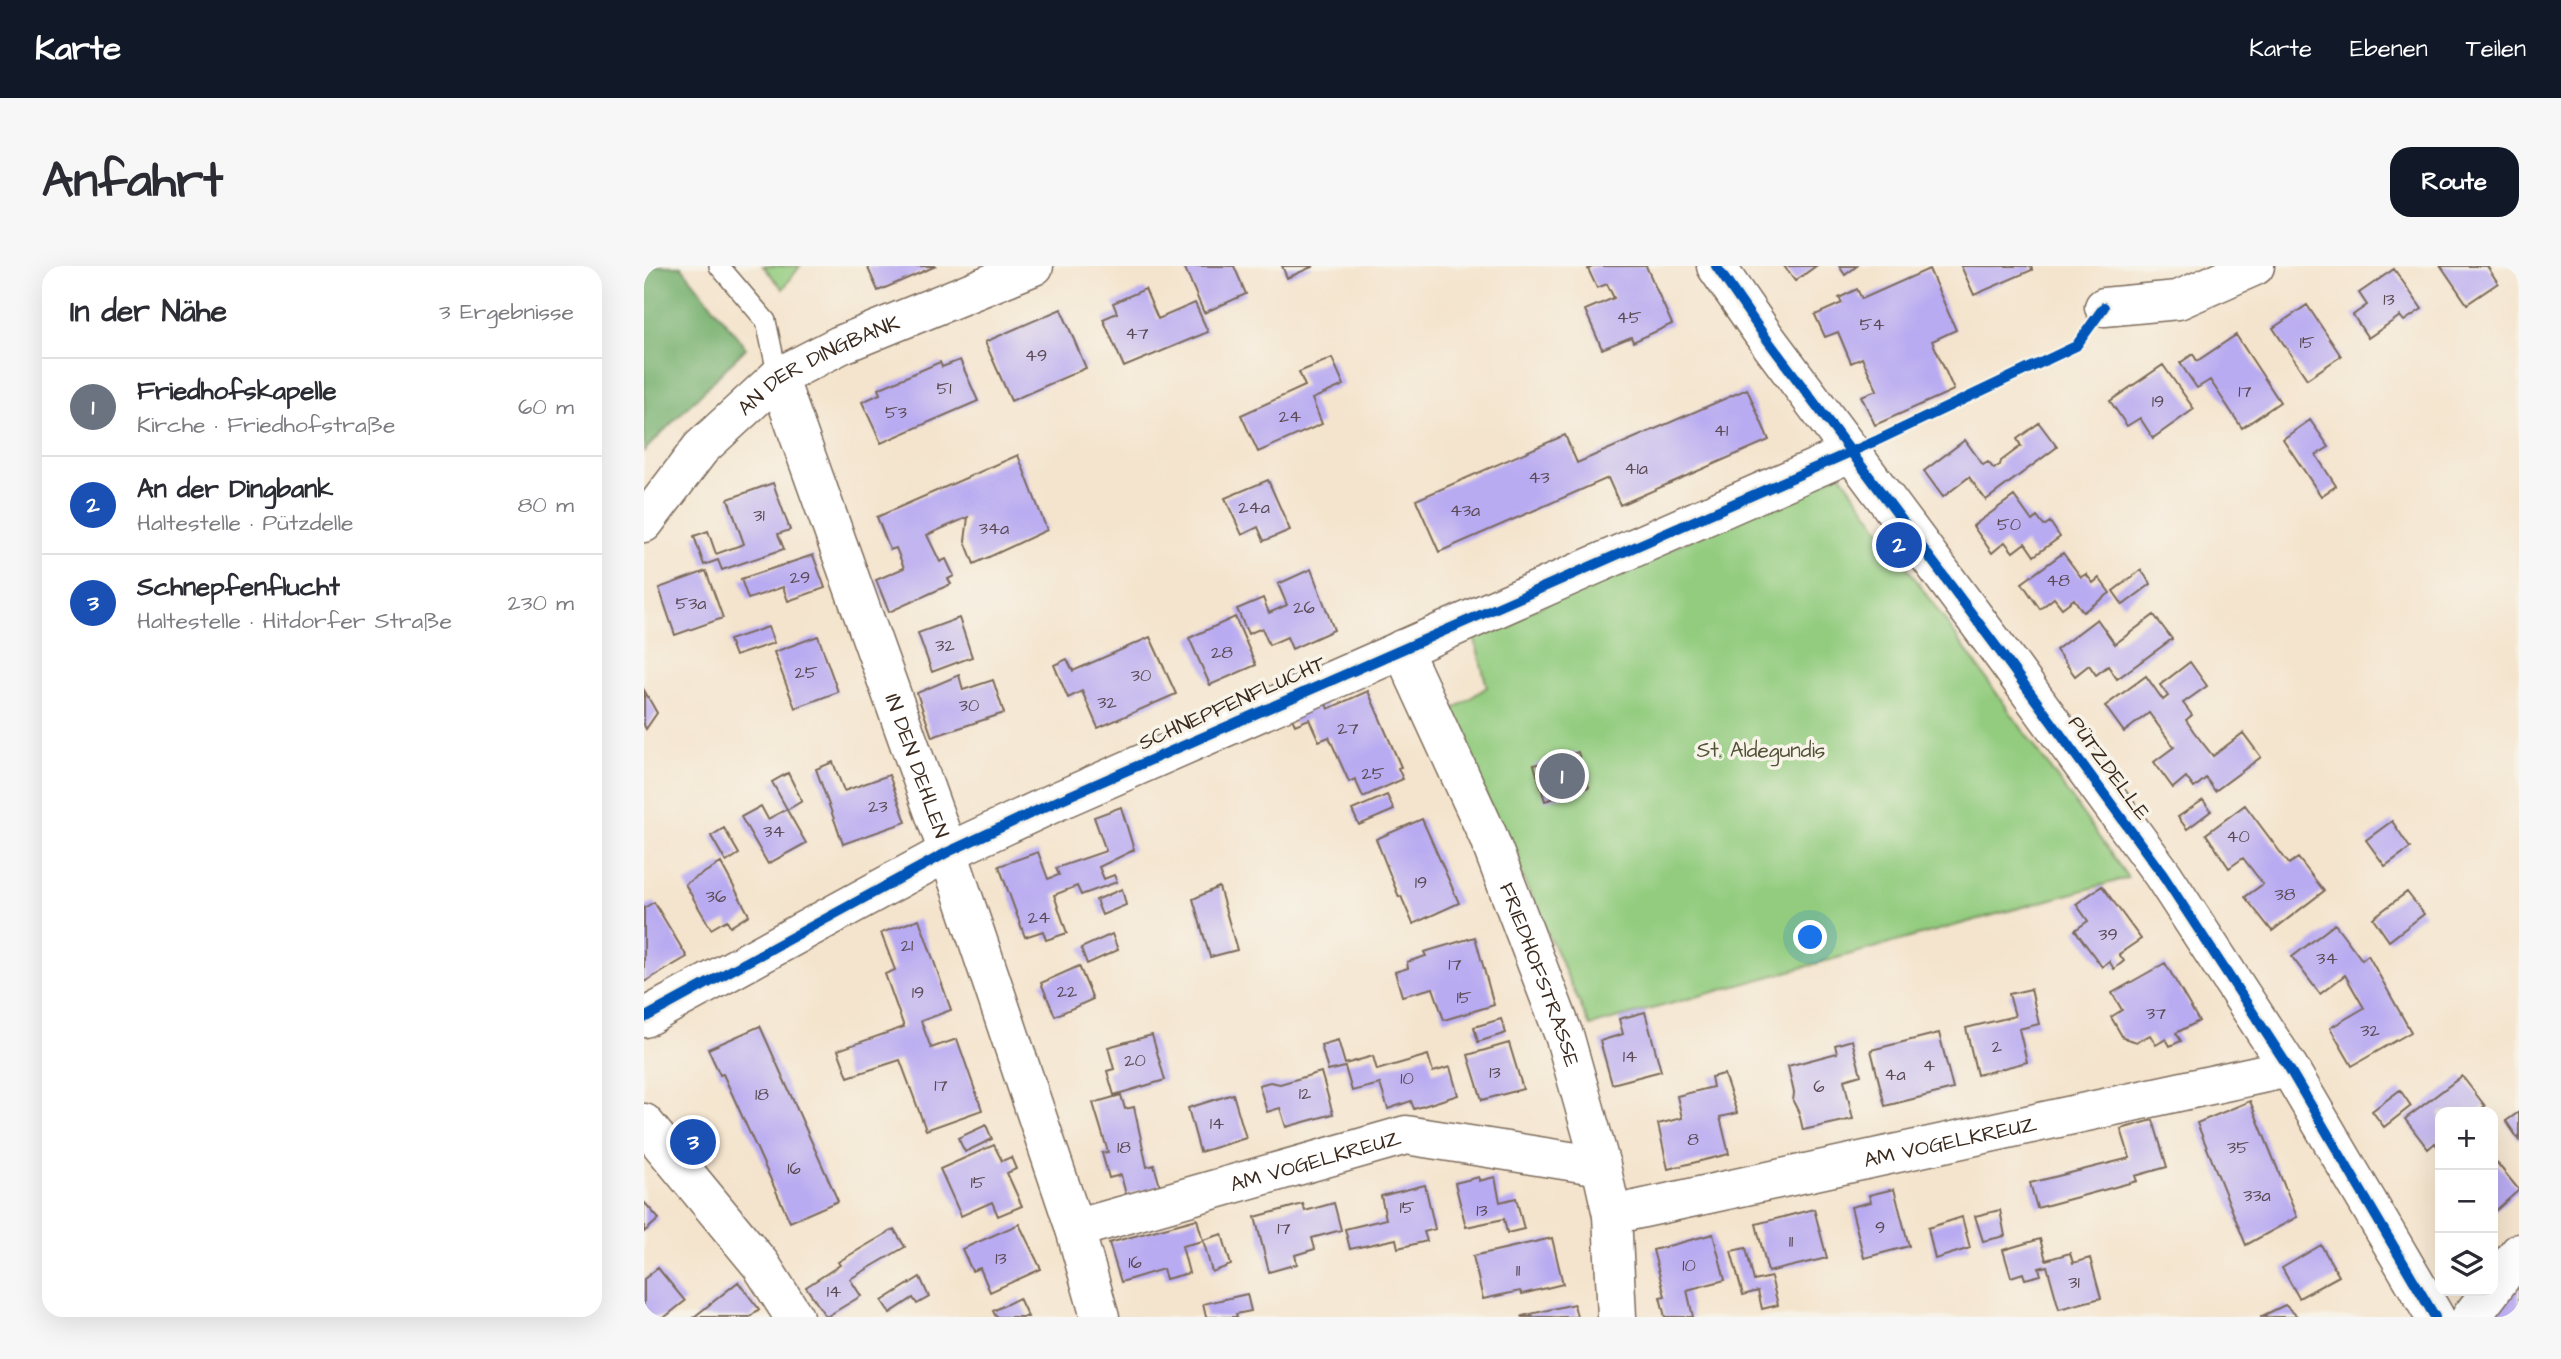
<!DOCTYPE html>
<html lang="de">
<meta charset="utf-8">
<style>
:root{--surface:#fff;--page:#f7f7f7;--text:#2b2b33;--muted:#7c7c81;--line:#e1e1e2;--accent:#111827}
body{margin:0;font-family:"Architects Daughter",sans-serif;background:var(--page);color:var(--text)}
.controls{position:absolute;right:21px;bottom:21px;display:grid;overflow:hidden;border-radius:14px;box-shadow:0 7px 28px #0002}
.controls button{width:63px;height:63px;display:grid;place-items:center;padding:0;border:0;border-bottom:2px solid var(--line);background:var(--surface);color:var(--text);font:35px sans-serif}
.you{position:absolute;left:1167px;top:672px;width:24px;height:24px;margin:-18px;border:5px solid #fff;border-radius:50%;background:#1a73e8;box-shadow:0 0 0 10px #1a73e833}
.badge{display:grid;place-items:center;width:46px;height:46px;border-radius:50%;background:var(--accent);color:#fff;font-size:23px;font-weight:700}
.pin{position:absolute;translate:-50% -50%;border:4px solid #fff;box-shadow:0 2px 7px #0006}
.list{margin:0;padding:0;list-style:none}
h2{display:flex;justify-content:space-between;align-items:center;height:91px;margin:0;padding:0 28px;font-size:30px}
h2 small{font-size:23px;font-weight:400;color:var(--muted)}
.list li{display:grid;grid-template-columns:46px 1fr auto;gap:21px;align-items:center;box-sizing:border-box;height:98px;padding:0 28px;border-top:2px solid var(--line)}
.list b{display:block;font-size:26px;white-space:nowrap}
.list p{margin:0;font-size:23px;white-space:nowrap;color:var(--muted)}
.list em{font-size:23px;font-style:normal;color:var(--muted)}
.icon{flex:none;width:38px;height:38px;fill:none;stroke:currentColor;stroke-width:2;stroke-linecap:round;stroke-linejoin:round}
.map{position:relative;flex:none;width:1875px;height:1051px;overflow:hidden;border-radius:21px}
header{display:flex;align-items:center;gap:42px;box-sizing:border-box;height:98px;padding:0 35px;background:var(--accent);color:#fff}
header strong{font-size:33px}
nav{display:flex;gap:38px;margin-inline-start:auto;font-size:24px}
.intro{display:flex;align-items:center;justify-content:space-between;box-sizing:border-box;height:168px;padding:0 42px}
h1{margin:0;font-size:49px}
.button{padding:18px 32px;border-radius:21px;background:var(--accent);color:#fff;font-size:24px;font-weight:700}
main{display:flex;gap:42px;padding:0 42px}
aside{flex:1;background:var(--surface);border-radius:21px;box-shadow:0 7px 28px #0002}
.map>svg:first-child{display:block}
</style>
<header>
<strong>Karte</strong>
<nav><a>Karte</a><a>Ebenen</a><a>Teilen</a></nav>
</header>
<div class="intro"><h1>Anfahrt</h1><a class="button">Route</a></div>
<main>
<aside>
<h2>In der Nähe<small>3 Ergebnisse</small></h2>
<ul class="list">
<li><span class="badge" style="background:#6b7280">1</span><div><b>Friedhofskapelle</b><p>Kirche · Friedhofstraße</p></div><em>60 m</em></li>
<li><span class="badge" style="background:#1a4fb4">2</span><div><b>An der Dingbank</b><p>Haltestelle · Pützdelle</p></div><em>80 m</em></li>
<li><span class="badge" style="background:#1a4fb4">3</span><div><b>Schnepfenflucht</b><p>Haltestelle · Hitdorfer Straße</p></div><em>230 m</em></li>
</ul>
</aside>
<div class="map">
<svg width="1875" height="1051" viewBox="0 0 1875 1051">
<rect width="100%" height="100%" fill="#f7f3e8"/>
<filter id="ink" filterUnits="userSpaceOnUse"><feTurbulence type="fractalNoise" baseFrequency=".0143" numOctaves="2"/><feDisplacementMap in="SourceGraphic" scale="14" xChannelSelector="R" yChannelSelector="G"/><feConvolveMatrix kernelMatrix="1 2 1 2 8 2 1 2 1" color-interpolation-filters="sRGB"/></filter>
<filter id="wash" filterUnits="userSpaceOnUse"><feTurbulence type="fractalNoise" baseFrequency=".00686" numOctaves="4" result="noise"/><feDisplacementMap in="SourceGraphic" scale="28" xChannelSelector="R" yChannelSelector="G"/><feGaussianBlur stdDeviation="1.57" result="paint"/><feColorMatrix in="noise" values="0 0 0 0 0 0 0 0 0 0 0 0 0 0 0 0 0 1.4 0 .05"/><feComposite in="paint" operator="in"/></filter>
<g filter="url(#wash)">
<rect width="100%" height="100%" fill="#f4e4cd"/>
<path fill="#93cc7f" stroke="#677b4e" stroke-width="2" d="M119 0H156L139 23Z
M1196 207 1484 612 946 760 804 447 843 421 830 370Z"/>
<path fill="#76b06e" stroke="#586d46" stroke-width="2" d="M0 0H37L102 82 0 185Z"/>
<g id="blocks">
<path fill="#b9abf1" d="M223 0H292L234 25Z
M540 0H590L602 28 560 47Z
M638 0H670L643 12Z
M951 0H1002L1028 58 989 76 987 71 958 83 941 44 970 32 963 18 953 22 944 3Z
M1140 0H1172L1151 15Z
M1195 0H1213L1201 9Z
M1317 0H1387L1388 4 1330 29Z
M1797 0H1843L1854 17 1823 38Z
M1285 3 1312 64 1288 75 1310 124 1231 159 1217 130 1233 124 1218 92 1207 97 1194 66 1181 71 1171 49 1198 37 1195 32 1213 23 1218 33Z
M1750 3 1778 43 1760 55 1756 50 1724 72 1709 49 1723 39 1715 27Z
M501 23 514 53 551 37 564 66 480 101 459 53 473 47 469 37Z
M1663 39 1697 90 1663 113 1629 62Z
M417 43 442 102 367 135 341 76Z
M1592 69 1636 136 1598 162 1566 114 1553 122 1536 97 1549 88 1553 95Z
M688 92 700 119 668 133 678 158 614 186 597 149 661 120 655 106Z
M316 94 334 135 237 177 218 136 236 128 234 123 296 96 298 101Z
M1519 99 1550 143 1509 172 1496 152 1483 160 1466 135Z
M1103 123 1125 174 976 239 964 212 795 286 772 234 921 169 933 197Z
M1666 154 1685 181 1672 189 1692 220 1677 230 1639 173Z
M1395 157 1413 181 1342 234 1325 211 1299 231 1280 205 1321 174 1339 199 1344 196 1350 203 1356 199 1357 195 1377 180 1373 173Z
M374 189 403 264 330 298 321 275 324 251 283 269 296 296 302 293 310 310 304 313 307 318 245 346 232 314 260 302 252 282 246 284 233 251Z
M624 214 646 264 620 275 614 261 598 269 581 232Z
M129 217 146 264 134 268 140 283 78 304 74 294 60 299 50 270 64 265 72 288 100 278 84 233Z
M1370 230 1388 255 1393 251 1400 260 1406 256 1416 271 1390 290 1381 277 1369 286 1361 276 1348 287 1329 260Z
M1419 287 1437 311 1442 308 1449 317 1455 312 1466 327 1439 346 1430 333 1418 342 1410 332 1396 343 1378 317Z
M169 289 181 322 144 335 139 321 104 333 97 313Z
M667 303 690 364 648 383 643 371 625 379 618 362 604 368 593 343 619 332 625 347 643 339 634 318Z
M1497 304 1507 318 1479 339 1469 325Z
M62 305 79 352 31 369 15 322Z
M1510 349 1528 373 1473 413 1464 400 1452 409 1445 399 1431 410 1412 384 1453 353 1471 378Z
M591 351 612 399 566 419 545 372Z
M315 352 328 391 288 406 274 367Z
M124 361 130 377 91 390 85 374Z
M174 370 194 426 151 442 130 386Z
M506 371 532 428 454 462 438 425 424 432 410 399 423 393 429 405Z
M1546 396 1563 420 1539 437 1548 449 1542 454 1550 466 1569 490 1599 467 1617 491 1571 525 1562 512 1550 522 1542 511 1529 522 1510 496 1530 481 1505 447 1480 466 1461 440 1502 410 1519 434 1524 430 1516 419Z
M315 409 319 424 349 414 360 447 288 471 273 427Z
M0 424 13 447 2 463 0 459Z
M724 425 757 501 754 502 759 513 719 531 711 513 705 516 685 471 675 475 665 453 651 459 644 444 678 429 684 443Z
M934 486 945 521 901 535 890 499Z
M189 496 200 525 245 509 262 556 199 578 172 503Z
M144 507 158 535 143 544 162 577 124 598 97 551 117 540 124 553 143 543 128 516Z
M743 529 750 544 715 559 708 544Z
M1559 534 1567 545 1543 563 1534 551Z
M1601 539 1645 598 1654 592 1680 625 1628 665 1601 631 1619 618 1599 592 1585 602 1562 568Z
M477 541 490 584 455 601 460 613 470 609 473 616 437 629 433 620 410 629 423 667 402 674 399 665 381 671 355 600 394 586 404 613 415 609 412 602 462 585 450 551Z
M778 553 815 637 769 658 757 630 755 631 732 573Z
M1748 555 1766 582 1741 600 1722 574Z
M80 562 95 588 82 596 67 570Z
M77 597 105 649 86 661 83 654 67 663 41 618Z
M1458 620 1497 673 1475 688 1480 695 1470 703 1465 695 1458 701 1431 664 1444 655 1432 638Z
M575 621 593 684 566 691 549 633Z
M478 623 482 639 458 649 452 634Z
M1763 626 1780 648 1745 675 1729 652Z
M10 636 43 691 0 716V642Z
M275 653 307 744 277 755 287 782 313 773 338 844 282 864 256 794 204 811 194 784 260 761 241 708 251 704 237 667Z
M1691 658 1718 694 1724 689 1767 766 1708 800 1686 762 1720 742 1701 709 1676 728 1648 691Z
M468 668 474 684 443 698 437 682Z
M831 671 850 739 800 754 789 722 758 730 751 706 764 702 763 696 782 690 780 686Z
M1521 697 1555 755 1532 767 1537 775 1526 780 1522 773 1512 779 1506 769 1493 776 1479 772 1467 751 1478 744 1468 727Z
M435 700 449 733 411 750 397 717Z
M1387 723 1395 758 1375 763 1383 796 1333 809 1322 762 1371 750 1365 728Z
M1001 746 1017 805 968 818 956 775 979 768 975 753Z
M857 753 862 767 834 776 830 761Z
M116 760 194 935 146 956 79 808 76 809 64 783Z
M1295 767 1309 823 1241 840 1227 784Z
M508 769 521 814 470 829 463 805 470 803 464 781Z
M694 774 701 798 729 790 733 804 784 789 789 806 806 801 814 829 770 843 767 835 744 843 736 818 708 825 701 801 684 805 677 779Z
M1208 774 1217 809 1200 814 1209 853 1159 864 1155 847 1149 835 1150 827 1144 800 1193 787 1191 779Z
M865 777 879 823 838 834 824 789Z
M677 806 689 848 642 861 636 842 623 846 615 819 626 816 636 818Z
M1080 808 1093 847 1076 851 1085 888 1024 903 1014 858 1038 852 1033 830 1069 821 1067 811Z
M1818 810 1841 840 1833 846H1796V884L1791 877 1784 883 1761 853Z
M1756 824 1767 840 1740 861 1728 845Z
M589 828 602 872 556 886 544 842Z
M477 829 481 843 490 841 503 901 510 899 516 920 482 929 477 909 465 912 458 887 464 886 449 837Z
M1606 835 1653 951 1602 979 1553 857Z
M1875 846V874L1862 855Z
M1509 854 1523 901 1491 910 1493 915 1393 942 1386 917 1486 892 1477 863Z
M342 859 348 873 321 886 314 872Z
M350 879 358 895 367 891 372 903 363 907 378 940 354 950 348 936 317 950 296 903Z
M1849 892 1875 924 1849 947Z
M835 911V915L851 911 856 936 872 932 880 963 863 967 860 953 822 961 811 917Z
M781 919 791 963 780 966 783 975 754 982 752 973 706 983 701 963 742 953 737 930Z
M1250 923 1265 980 1220 992 1207 941 1227 936 1225 929Z
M0 936 15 953 0 966Z
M690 937 697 964 668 972 671 983 651 989 653 998 625 1006 611 951 659 938 661 945Z
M1170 943 1183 992 1124 1006 1112 958Z
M1356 944 1361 970 1339 975 1331 950Z
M1318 951 1326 982 1291 993 1284 962Z
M553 953 559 975 538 980 545 1007 522 1013 519 1003 477 1016 465 977Z
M375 958 397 1003 346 1026 336 1002 328 1005 318 983Z
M250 963 261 981 206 1013 217 1030 182 1051 162 1021 196 999 194 996Z
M578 968 587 999 568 1006 559 974Z
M1069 968 1081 1014 1043 1024 1049 1051H1021L1016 1031 1021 1030 1009 984Z
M908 972 919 1018 878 1028 876 1025 839 1033 829 990Z
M1396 973 1402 994 1426 987 1429 997 1446 992 1457 1032 1415 1043 1403 1000 1395 1002 1397 1009 1381 1013 1379 1007 1367 1011 1359 984Z
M1677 979 1695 1010 1655 1032 1638 1002Z
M1102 982 1110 1015 1127 1011 1134 1039 1118 1043 1114 1025 1099 1029 1087 985Z
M14 1002 41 1035 21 1051H0V1013Z
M1875 1004V1051H1842Z
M276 1011 285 1031 273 1038 269 1032 246 1047 238 1035Z
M94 1016 115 1043 106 1051H50Z
M603 1028 607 1045 592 1048 593 1051H562L559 1038Z
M375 1032 384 1051H352L349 1045Z
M930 1038 933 1051H878V1050Z
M1641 1039 1654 1051H1616Z"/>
</g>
</g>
<g filter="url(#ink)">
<use href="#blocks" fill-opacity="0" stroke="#7c6b5b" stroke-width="2"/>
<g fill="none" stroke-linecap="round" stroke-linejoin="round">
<defs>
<path id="service" d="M75 0 122 55 134 111"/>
<g id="minor">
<path d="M1460 41 1534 34 1611 0"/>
<path id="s1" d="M134 111 304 586 431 963 456 1051"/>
<path id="s2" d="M758 383 844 570 921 772 957 900 968 949 973 1051"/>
<path d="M0 752 304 586 418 533 1206 187"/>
<path d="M0 857 117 999 150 1051"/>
<path id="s3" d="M968 949 1645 802"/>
<path id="s4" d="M431 963 762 869 957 900"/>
<path d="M1849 1022 1875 987"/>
<path d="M1827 1051 1847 1025"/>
</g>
<g id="tertiary">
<path d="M1072 0 1119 68 1366 399 1519 609 1645 802 1791 1051"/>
<path id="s5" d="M0 257 57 182 134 111 196 79 390 0"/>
</g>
</defs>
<use href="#service" stroke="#7c6b5b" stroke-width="22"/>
<use href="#minor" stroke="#7c6b5b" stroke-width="41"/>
<use href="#tertiary" stroke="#7c6b5b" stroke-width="41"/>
<use href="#service" stroke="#fff" stroke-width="19"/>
<use href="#minor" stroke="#fff" stroke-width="38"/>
<use href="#tertiary" stroke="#fff" stroke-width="38"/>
<defs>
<path id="cycleway" d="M1072 0 1119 68 1366 399 1519 609 1645 802 1791 1051
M0 752 304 586 418 533 1234 174 1432 80 1460 41"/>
</defs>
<use href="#cycleway" stroke="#f7f3e8" stroke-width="15"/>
<use href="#cycleway" stroke="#0057b8" stroke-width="10"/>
</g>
</g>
<g text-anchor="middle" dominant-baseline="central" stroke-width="7" stroke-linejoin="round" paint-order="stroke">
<g font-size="18" fill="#5a4a53">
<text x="1745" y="33">13</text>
<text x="985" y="51">45</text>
<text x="1228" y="58">54</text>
<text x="493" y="67">47</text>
<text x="1663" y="76">15</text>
<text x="392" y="89">49</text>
<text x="300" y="122">51</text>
<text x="1601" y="125">17</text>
<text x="1514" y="135">19</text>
<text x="252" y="146">53</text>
<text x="646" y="150">24</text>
<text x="1077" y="164">41</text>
<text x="992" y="202">41a</text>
<text x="895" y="211">43</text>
<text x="610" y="241">24a</text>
<text x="821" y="244">43a</text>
<text x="115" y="249">31</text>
<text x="1365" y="258">50</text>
<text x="350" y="262">34a</text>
<text x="156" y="311">29</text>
<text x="1414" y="314">48</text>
<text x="47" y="337">53a</text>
<text x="660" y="341">26</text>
<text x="301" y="379">32</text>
<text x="578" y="386">28</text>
<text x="162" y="406">25</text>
<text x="497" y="409">30</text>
<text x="463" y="436">32</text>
<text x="325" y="439">30</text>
<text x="704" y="462">27</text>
<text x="729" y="507">25</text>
<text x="234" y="540">23</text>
<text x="130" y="565">34</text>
<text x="1594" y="570">40</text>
<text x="777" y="616">19</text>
<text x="1641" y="628">38</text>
<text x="72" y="630">36</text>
<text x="395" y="651">24</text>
<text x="1464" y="668">39</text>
<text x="263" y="679">21</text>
<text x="1683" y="692">34</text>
<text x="811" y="698">17</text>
<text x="423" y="725">22</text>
<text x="274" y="726">19</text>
<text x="820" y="731">15</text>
<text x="1512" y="747">37</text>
<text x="1726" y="764">32</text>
<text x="1353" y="780">2</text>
<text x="986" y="790">14</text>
<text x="491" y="794">20</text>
<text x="1285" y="799">4</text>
<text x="851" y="806">13</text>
<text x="1251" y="808">4a</text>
<text x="763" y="812">10</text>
<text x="297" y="819">17</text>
<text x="1175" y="820">6</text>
<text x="661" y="827">12</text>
<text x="118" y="828">18</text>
<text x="573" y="857">14</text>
<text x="1049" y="873">8</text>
<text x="480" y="881">18</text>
<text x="1594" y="881">35</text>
<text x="150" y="902">16</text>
<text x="334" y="916">15</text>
<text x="1613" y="929">33a</text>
<text x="763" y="941">15</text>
<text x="838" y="944">13</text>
<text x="1236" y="961">9</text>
<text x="640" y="962">17</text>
<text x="1147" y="975">11</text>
<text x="357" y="992">13</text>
<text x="491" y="996">16</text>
<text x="1045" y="999">10</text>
<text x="874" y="1004">11</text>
<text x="1430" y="1016">31</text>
<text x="190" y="1025">14</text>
</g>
<g font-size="21" fill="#3b2a1e" stroke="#f7f3e8">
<text stroke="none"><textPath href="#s5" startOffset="240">AN DER DINGBANK</textPath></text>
<text transform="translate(588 437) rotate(-24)">SCHNEPFENFLUCHT</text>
<text stroke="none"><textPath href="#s1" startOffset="413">IN DEN DEHLEN</textPath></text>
<text transform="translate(1465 502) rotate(54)">PÜTZDELLE</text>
<text stroke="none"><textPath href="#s2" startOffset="354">FRIEDHOFSTRASSE</textPath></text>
<text stroke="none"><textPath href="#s3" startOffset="346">AM VOGELKREUZ</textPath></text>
<text stroke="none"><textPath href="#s4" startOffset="250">AM VOGELKREUZ</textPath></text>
</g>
<g font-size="21" fill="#515236" stroke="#f7f3e8">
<text x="1117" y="484">St. Aldegundis</text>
</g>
</g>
</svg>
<div class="controls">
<button>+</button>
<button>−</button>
<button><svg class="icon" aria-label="layers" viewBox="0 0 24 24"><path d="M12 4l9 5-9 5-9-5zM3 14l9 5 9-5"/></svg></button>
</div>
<div class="you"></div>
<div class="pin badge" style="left:918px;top:510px;background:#6b7280">1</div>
<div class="pin badge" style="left:1255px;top:279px;background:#1a4fb4">2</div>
<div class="pin badge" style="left:49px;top:876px;background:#1a4fb4">3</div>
</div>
</main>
